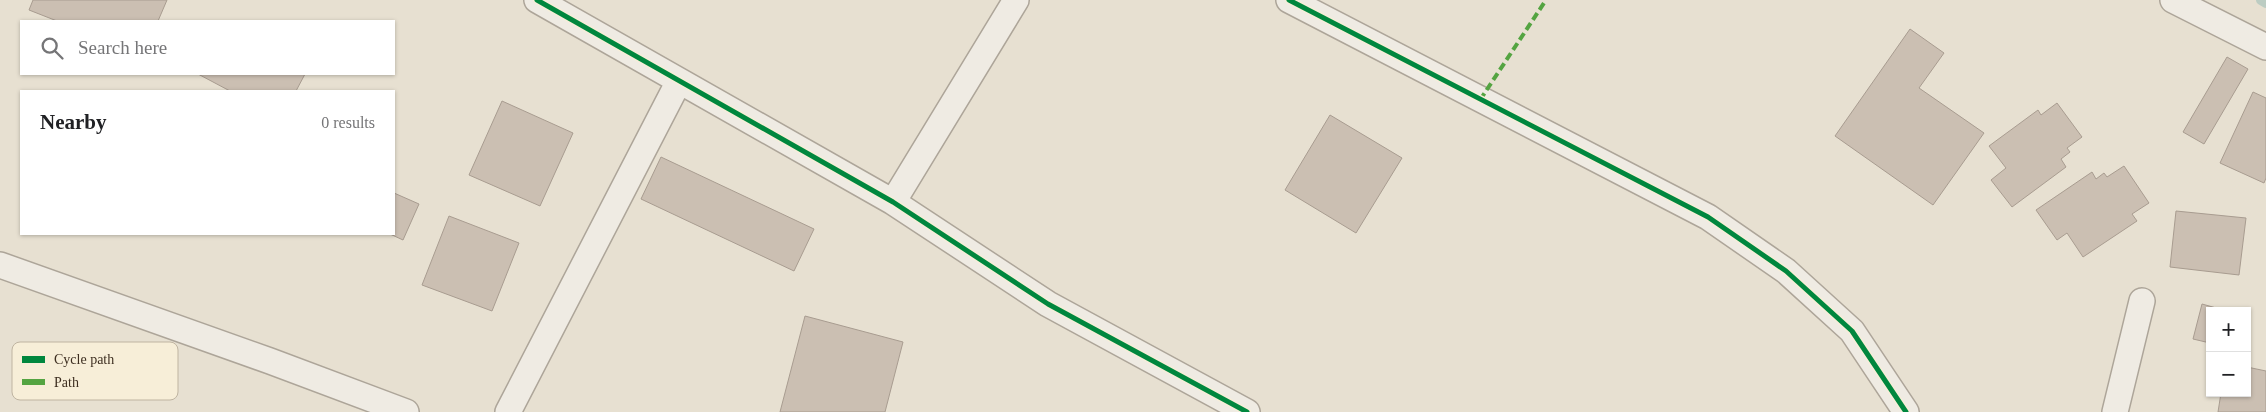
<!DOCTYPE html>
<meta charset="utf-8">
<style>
:root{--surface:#fff;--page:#f2f2f2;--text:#202124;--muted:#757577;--line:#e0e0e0}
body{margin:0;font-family:"Times New Roman",serif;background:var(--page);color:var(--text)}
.controls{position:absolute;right:15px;bottom:15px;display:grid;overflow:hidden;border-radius:0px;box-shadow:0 1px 4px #0004}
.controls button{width:45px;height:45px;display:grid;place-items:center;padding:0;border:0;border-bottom:1px solid var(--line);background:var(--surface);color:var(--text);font:25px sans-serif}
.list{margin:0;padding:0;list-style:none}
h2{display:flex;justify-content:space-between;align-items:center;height:65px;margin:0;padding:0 20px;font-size:21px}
h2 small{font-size:16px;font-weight:400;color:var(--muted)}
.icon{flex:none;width:28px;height:28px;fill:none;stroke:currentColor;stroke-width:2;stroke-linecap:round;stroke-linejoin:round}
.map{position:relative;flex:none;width:2266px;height:412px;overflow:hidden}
.search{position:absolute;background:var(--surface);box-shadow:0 1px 4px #0004;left:20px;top:20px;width:375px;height:55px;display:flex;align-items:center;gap:12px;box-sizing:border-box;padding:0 18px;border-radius:0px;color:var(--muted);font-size:19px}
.panel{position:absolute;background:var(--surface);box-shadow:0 1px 4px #0004;left:20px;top:90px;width:375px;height:145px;border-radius:0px}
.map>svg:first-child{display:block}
</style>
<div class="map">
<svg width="2266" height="412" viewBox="0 0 2266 412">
<rect width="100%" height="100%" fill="#e7e0d1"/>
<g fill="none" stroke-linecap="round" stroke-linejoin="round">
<path stroke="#bcccc2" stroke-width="10" d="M2261 0 2266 3"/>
</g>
<path fill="#cbbfb2" stroke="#a89c90" d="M33 0H167L158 21H57L29 10Z
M1910 29 1944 53 1919 88 1984 133 1933 205 1835 136Z
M2227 57 2248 69 2204 144 2183 132Z
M198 74H305L296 91H230Z
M2253 92 2266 98V178L2264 183 2220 163Z
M502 101 573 133 540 206 469 175Z
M2057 103 2082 137 2067 148 2070 152 2061 159 2066 167 2012 207 1991 180 2006 168 1989 146 2038 110 2041 115Z
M1330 115 1402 158 1356 233 1285 190Z
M661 157 814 229 794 271 641 199Z
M2124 166 2149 203 2132 214 2137 221 2083 257 2067 233 2057 240 2036 210 2092 172 2096 179 2104 173 2107 177Z
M394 193 419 204 403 240 390 234H394Z
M2176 211 2246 218 2239 275 2170 267Z
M449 216 519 243 492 311 422 285Z
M2202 304 2227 311H2210V343L2193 339Z
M805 316 903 342 885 412H780Z
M2247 367 2266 371V412H2218L2221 393H2247Z"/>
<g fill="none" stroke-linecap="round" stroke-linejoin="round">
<defs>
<path id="street" d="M537 0 893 202 1048 304 1247 412
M1289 0 1708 217 1786 271 1852 331 1906 412
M2173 0 2266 47
M893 202 1016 0
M0 265 270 361 406 412
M508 412 679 81
M2115 412 2142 301"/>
</defs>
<use href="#street" stroke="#ada599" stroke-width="28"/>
<use href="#street" stroke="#efebe3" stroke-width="25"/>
<path stroke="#54a441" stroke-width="4" stroke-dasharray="8 4" stroke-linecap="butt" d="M1480 100 1546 0"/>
<defs>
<path id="cycleway" d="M537 0 893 202 1048 304 1247 412
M1289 0 1708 217 1786 271 1852 331 1906 412"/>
</defs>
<use href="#cycleway" stroke="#f7eed8" stroke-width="8"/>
<use href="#cycleway" stroke="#00873e" stroke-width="5"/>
</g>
<rect x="12" y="342" width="166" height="58" rx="8" fill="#f7eed8" stroke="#bfb4a1" stroke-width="1"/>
<rect x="22" y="356" width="23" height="7" fill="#00873e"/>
<rect x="22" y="379" width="23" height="6" fill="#54a441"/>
<g font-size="14" fill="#3d2e20">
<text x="54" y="364">Cycle path</text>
<text x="54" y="387">Path</text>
</g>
</svg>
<div class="controls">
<button>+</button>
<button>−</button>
</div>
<div class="search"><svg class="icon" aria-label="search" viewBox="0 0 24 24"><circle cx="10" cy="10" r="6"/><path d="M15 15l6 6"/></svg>Search here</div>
<section class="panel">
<h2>Nearby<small>0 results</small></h2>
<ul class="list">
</ul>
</section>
</div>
